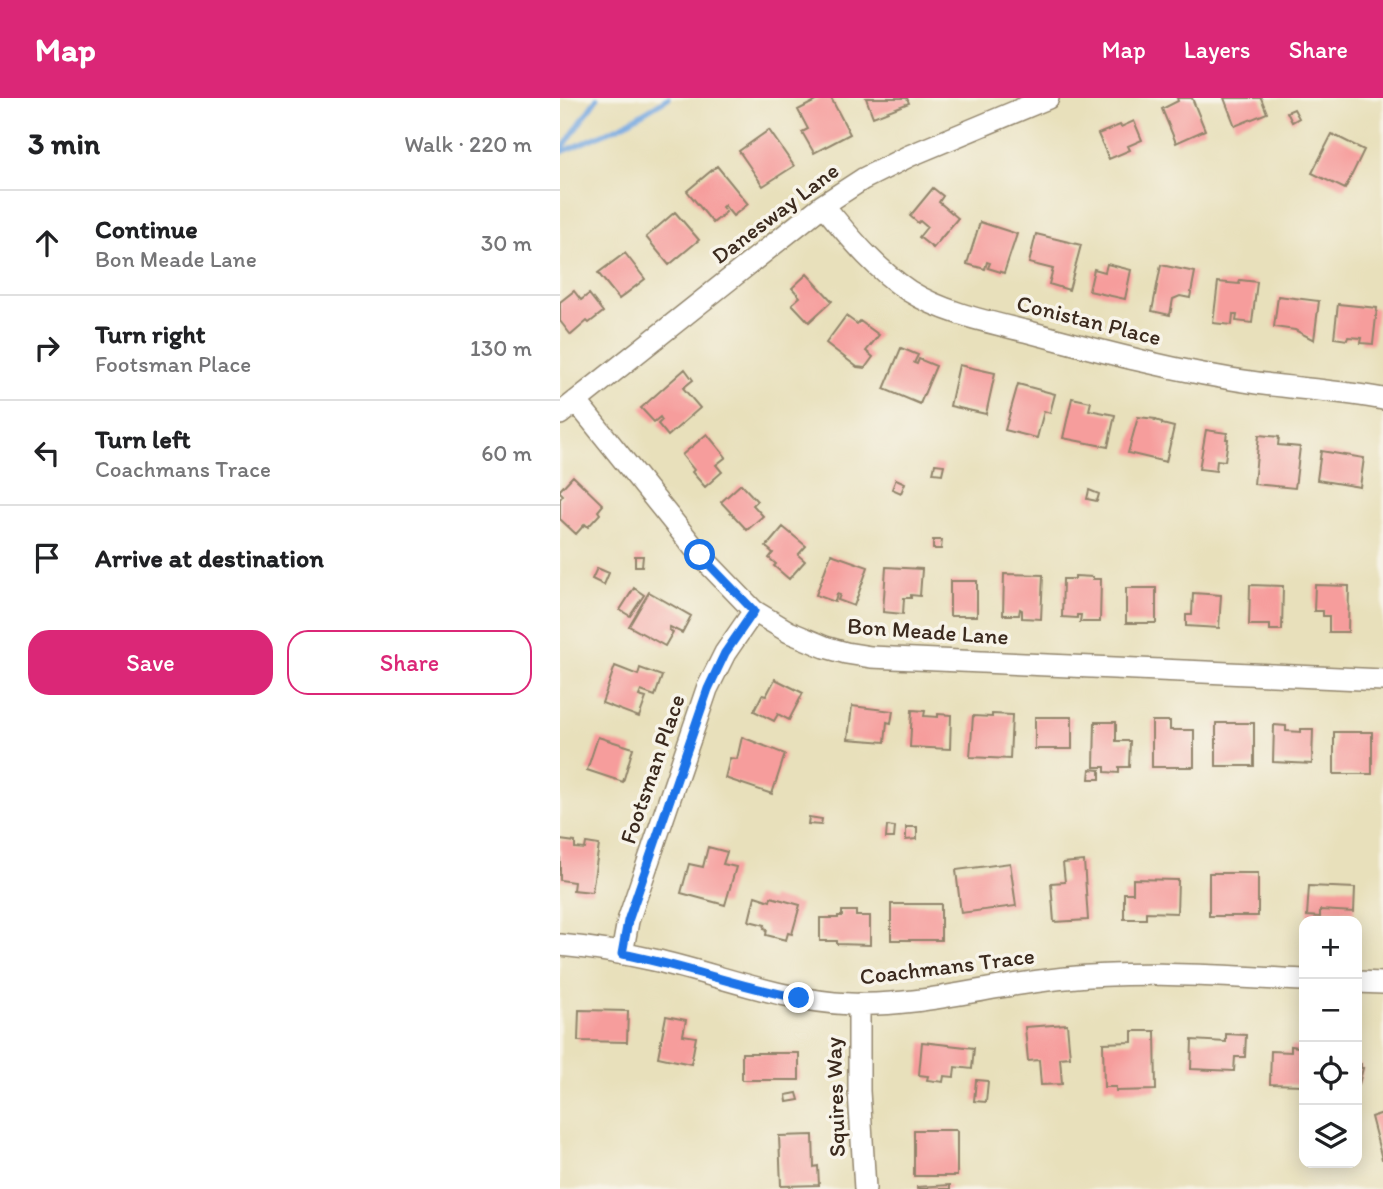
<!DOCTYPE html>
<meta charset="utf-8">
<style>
:root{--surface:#fff;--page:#f6f6f6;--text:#202124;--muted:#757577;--line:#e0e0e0;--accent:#db2777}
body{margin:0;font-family:Itim,sans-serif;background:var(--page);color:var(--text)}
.controls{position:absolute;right:21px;bottom:21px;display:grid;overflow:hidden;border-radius:14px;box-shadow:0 4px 18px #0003}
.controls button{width:63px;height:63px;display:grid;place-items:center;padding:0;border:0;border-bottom:2px solid var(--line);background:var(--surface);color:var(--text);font:35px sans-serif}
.stop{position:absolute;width:21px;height:21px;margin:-16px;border:5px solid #1a73e8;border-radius:50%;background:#fff}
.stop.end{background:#1a73e8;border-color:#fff;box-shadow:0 2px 7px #0008}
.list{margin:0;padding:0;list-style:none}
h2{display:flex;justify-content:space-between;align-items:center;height:91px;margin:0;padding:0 28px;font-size:30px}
h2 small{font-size:23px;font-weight:400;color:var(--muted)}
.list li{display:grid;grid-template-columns:46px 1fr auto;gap:21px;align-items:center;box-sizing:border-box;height:105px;padding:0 28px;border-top:2px solid var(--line)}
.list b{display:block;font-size:26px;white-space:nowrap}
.list p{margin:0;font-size:23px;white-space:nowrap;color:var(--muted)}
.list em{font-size:23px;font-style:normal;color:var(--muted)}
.actions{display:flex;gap:14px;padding:21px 28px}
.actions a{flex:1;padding:16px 0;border:2px solid var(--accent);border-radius:21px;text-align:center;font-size:24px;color:var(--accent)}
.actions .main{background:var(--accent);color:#fff}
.icon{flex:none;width:38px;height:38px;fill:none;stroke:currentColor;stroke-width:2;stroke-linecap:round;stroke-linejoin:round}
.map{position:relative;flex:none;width:823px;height:1091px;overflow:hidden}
header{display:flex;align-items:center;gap:42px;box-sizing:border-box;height:98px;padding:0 35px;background:var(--accent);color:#fff}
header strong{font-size:33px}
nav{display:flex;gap:38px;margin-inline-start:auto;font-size:24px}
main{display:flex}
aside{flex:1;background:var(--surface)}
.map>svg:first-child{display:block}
</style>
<header>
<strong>Map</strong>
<nav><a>Map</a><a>Layers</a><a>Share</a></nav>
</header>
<main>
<aside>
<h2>3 min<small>Walk · 220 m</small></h2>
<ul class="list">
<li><svg class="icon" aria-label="ahead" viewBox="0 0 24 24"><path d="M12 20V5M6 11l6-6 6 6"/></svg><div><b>Continue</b><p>Bon Meade Lane</p></div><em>30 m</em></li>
<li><svg class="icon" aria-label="right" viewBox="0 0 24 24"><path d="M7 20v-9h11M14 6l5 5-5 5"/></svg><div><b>Turn right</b><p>Footsman Place</p></div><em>130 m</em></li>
<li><svg class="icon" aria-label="left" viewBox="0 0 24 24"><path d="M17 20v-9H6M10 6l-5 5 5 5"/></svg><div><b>Turn left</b><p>Coachmans Trace</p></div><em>60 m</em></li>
<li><svg class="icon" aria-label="arrive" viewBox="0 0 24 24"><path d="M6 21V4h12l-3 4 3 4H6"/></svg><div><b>Arrive at destination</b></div></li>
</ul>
<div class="actions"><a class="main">Save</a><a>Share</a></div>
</aside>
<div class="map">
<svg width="823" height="1091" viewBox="0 0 823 1091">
<rect width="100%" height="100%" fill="#f7f3e8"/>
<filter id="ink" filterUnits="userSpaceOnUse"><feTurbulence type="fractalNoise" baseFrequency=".0143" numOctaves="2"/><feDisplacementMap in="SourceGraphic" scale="14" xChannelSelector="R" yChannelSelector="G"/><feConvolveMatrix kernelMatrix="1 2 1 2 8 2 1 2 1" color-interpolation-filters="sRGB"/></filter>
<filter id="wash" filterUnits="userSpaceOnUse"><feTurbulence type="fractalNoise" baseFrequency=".00686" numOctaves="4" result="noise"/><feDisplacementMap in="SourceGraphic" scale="28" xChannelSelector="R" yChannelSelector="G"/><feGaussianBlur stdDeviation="1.57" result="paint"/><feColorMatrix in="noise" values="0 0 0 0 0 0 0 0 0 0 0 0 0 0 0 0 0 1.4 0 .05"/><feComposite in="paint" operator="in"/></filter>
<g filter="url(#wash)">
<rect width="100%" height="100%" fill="#e8e0bb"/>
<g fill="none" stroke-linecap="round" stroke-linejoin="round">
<path stroke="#74a8e1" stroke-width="5" d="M0 54 37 0
M0 55 63 27 108 0"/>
</g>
<g id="blocks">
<path fill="#f69d9c" d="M261 0H271L290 36 254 55 242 34 248 31 238 12Z
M306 0H347L349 5 313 19Z
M617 0H632L645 32 616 45 602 11 618 3Z
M664 0H701L707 15 675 28Z
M734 11 739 20 732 24 727 14Z
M574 23 582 42 568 48 570 52 549 61 538 36 560 27 561 29Z
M209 32 234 68 203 88 179 53Z
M772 36 804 52 785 91 752 75Z
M157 68 188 106 173 118 164 107 162 109 166 114 153 125 127 93Z
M373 90 383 98 379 104 398 120 373 150 359 139 367 129 360 123 358 125 350 118Z
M115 114 139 142 109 167 86 139Z
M420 124 457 136 444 175 428 170 430 165 427 164 425 171 407 166Z
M476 136 521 147 509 192 489 186 493 171 469 165Z
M65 155 85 181 59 201 38 175Z
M547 166 571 172 565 201 529 193 534 171 545 174Z
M601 167 635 174 630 200 620 198 613 201 610 217 592 213Z
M247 176 272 203 249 224 232 206 240 199 232 190Z
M680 182 697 184 692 225 676 223 677 217 673 216 672 227 653 225 658 184 679 186Z
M14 193 21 202 29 196 43 214 29 225 27 223 11 237 0 223V204Z
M718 198 759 203 754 242 735 232 714 229Z
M778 206 817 210 813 246 801 245 802 240 788 239 787 242 774 240Z
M286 218 297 226 300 223 319 237 306 253 313 259 305 270 297 269 266 245Z
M341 250 358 257 354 265 357 266 359 261 376 268 360 306 324 291Z
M399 267 435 275 426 316 390 308Z
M125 271 133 282 123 290 140 310 108 338 98 326 102 322 100 319 94 324 81 310Z
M458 286 495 296 490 315 484 313 477 340 445 332Z
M512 300 531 304 529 312 555 317 548 349 503 340Z
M578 319 596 321 595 322 602 324V326L614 329 606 364 568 355Z
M646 332 667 335 666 341H668L665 363 657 362 656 373 639 371Z
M147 336 166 359 156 367 162 374 145 389 132 374 134 372 122 357Z
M699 337 719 339 718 347 740 349 735 390 694 386Z
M761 353 804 360 800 389 757 382Z
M375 366 384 367 382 376 373 375Z
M13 378 43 407 38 413 40 416 28 429 25 426 16 436 0 421V401L3 397 0 394V392Z
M336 381 345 385 341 395 332 391Z
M181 386 197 403 193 407 203 418 187 432 161 404Z
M529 392 539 396 537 403 527 401Z
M223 429 246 448 238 457 245 463 229 481 214 468 216 466 209 460 213 455 206 449Z
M373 442H382L381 451H373Z
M271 456 308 469 294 508 278 502 280 497 277 496 275 504 256 497Z
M75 458H83L82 468H75Z
M326 469 362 471 360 498 351 497V500H344L343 516 323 514Z
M37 470 49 475 44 487 32 481Z
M444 476 483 477 481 521 462 520V512L460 511 459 517H443Z
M515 478 533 479V481H541L540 524H520L521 517H517V520L502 519 503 481H515Z
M390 483H417V518H390Z
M690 487 723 488 722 532H710V527H689Z
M755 487 789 488 788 534H769V518H763V513H754Z
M74 490 84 497 70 518 60 512Z
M566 490H596V525H566Z
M89 494 131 518 122 535 110 529 109 532 113 534 105 548 69 528Z
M633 495 661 497 659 530 626 528V517H632Z
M55 568 78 577 80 570 102 578 95 598 81 593 79 598 86 600 79 619 42 605Z
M215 581 243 595 229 622 218 616 214 623 194 613 202 597 206 598Z
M292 608 333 613 331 625 327 624 325 644 288 641Z
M352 612 365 613 364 618 378 619V616L391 617 390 651 350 649Z
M432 616 452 617 450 661 410 659 413 618 432 619Z
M475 619H512V651H475Z
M592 623H610V632H634V669H592Z
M535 624H556V643H570L569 669H559V675L545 674V669H534Z
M656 625H694V668H656Z
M714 627 726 628V633L741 634V631H753L752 666 713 664Z
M774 634H812V676H774Z
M38 639 73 650 63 684 27 672Z
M182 639 225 656 212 696 165 680 170 660 177 661Z
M530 671 540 672V681H529Z
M249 719 262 721 261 727 248 726Z
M327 728 335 729 334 740H326Z
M346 729H357V741L346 742Z
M0 742 15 744V750L25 751 26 745 39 747 32 794 13 792 14 784 0 782Z
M148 749 167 754 163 766 176 769 165 807 121 795 129 766 143 769Z
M524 763 528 822 494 824 491 785 505 784 503 765Z
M450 765 456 808 401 815 396 772Z
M649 775H698V818H649Z
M573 781 618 782 617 815 586 814V821H564V795H573Z
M749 788 795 790 794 814 760 812V819L747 818Z
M195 798 210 803 211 799 240 807 232 836 228 835 226 842 206 837 207 831 204 830 205 827 189 823Z
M331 806H381V842H331Z
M282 813H296V818H310V847L277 846V843H260V820H278V818H282Z
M19 912 68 913 67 944 18 943Z
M106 918 126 922 123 937 136 939 131 966 98 959Z
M507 926 510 959 500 960 502 986 481 987 479 962 468 963 465 929Z
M572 933H595L596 992 556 993V989H544L543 945 572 944Z
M666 936 686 937 685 959H675L674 973 631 971 632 942 666 944Z
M739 939H744V987L710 986 711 953 731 954V948L739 949Z
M362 944 414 950 412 971 395 969 394 979 384 978 383 984 367 982 368 978 359 977Z
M182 955H239V982H182Z
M797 966H801V970H803L799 986 797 985Z
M416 982 428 983 426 1004 414 1003Z
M237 995 239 1002 227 1004 226 997Z
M823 1015V1061H822L811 1019Z
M354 1032H397V1078H354Z
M253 1037 254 1069 258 1068 259 1087 221 1088 219 1038Z
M390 1087V1091H357V1089Z"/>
</g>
</g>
<g filter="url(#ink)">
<use href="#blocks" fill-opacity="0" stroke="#92856c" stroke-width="2"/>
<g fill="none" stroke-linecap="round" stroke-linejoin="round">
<defs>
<path id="minor" d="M263 107C289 138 314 170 349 193 384 215 429 224 469 234 544 254 619 274 697 285 739 291 781 293 823 301
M16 303 140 457 194 513 229 534 265 549 286 555 311 559 823 582
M0 316 263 107 303 81 349 58 488 0
M0 847C32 850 63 855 94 862 160 877 222 903 290 906 363 909 434 886 506 880 585 872 665 879 744 882
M62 856 68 823 147 591 165 555 194 513
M797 884 823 885
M299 906V993L305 1091"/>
</defs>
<use href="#minor" stroke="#92856c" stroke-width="24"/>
<use href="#minor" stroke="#fff" stroke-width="21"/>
</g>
</g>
<g fill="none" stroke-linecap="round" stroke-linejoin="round" filter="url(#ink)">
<path stroke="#1a73e8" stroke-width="9" d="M140 457 194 513 165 555 148 591 68 823 62 856C122 867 179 889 239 900"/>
</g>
<g text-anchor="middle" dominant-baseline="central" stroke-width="7" stroke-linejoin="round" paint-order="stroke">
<g font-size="23" fill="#3b2a1e" stroke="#f7f3e8">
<text transform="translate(215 115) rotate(-37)">Danesway Lane</text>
<text transform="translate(529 222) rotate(14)">Conistan Place</text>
<text transform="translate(368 533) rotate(4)">Bon Meade Lane</text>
<text transform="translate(92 671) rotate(-71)">Footsman Place</text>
<text transform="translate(387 868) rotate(-7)">Coachmans Trace</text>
<text transform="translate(275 999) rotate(-92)">Squires Way</text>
</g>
</g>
</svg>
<div class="controls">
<button>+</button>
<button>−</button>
<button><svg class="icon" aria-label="locate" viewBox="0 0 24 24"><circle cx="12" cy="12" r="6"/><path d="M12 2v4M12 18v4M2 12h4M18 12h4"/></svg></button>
<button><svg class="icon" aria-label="layers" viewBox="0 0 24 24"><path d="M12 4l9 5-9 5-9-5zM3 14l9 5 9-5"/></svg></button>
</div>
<div class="stop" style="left:140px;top:457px"></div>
<div class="stop end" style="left:239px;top:900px"></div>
</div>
</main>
